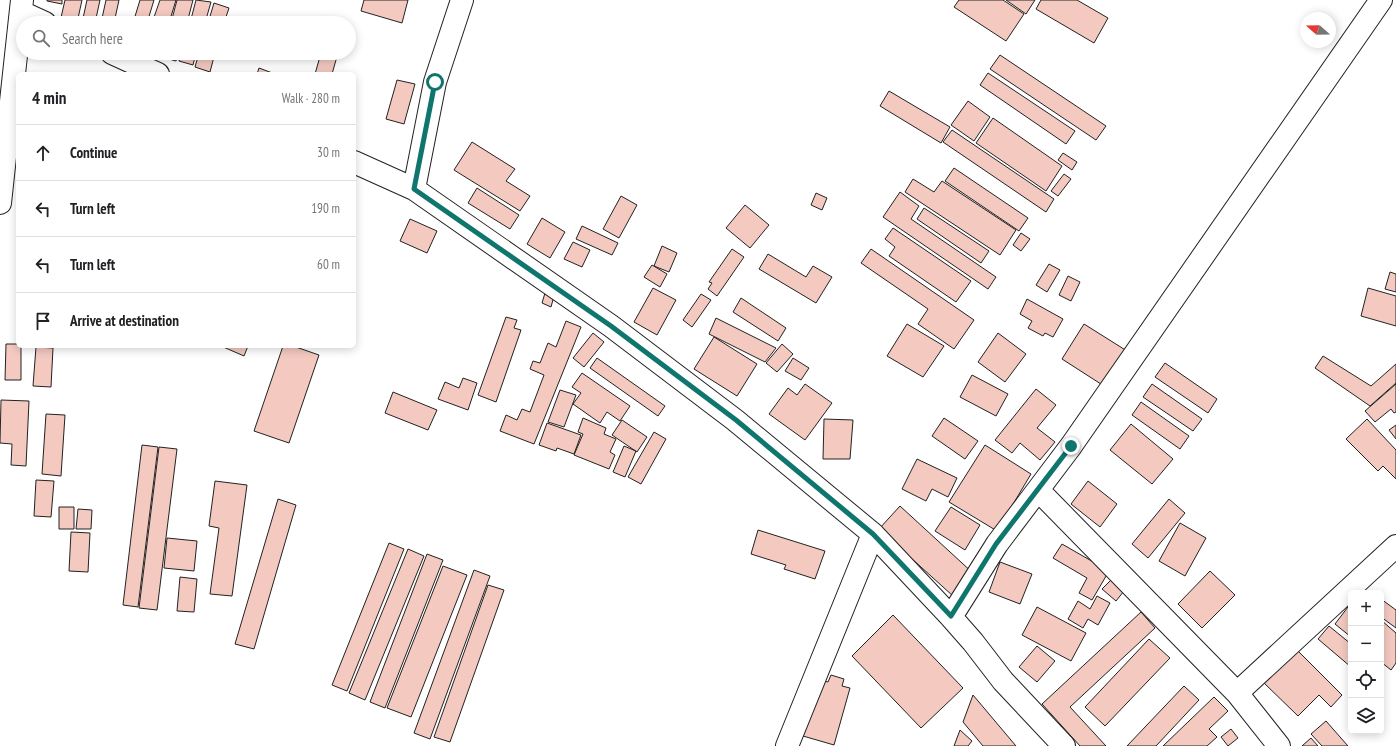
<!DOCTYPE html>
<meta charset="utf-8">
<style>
:root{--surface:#fff;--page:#f6f6f6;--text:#202124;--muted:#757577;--line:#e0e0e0}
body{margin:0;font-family:"PT Sans Narrow",sans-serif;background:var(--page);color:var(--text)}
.controls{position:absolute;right:12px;bottom:12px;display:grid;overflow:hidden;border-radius:6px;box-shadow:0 2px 10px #0003}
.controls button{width:36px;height:36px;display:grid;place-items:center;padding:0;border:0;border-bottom:1px solid var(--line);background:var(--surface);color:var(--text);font:20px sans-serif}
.compass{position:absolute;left:1300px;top:12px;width:36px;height:36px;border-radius:50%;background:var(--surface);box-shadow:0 2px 10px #0003;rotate:290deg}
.stop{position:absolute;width:12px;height:12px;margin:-9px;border:3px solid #0f766e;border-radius:50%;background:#fff}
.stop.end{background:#0f766e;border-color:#fff;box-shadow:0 1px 4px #0008}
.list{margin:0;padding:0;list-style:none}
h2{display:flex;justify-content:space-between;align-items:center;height:52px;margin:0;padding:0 16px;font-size:17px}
h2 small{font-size:13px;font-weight:400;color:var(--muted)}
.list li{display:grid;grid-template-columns:26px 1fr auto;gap:12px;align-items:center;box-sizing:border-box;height:56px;padding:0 16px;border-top:1px solid var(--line)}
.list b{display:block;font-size:15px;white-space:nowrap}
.list em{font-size:13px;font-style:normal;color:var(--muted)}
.icon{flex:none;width:22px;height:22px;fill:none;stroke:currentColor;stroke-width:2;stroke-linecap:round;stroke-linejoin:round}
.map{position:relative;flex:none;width:1396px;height:746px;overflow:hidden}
.search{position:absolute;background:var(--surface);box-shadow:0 2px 10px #0003;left:16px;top:16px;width:340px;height:44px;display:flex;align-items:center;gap:10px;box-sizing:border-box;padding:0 14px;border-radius:22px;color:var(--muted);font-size:15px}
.panel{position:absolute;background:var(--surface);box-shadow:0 2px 10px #0003;left:16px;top:72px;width:340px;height:276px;border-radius:6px}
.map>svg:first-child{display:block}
</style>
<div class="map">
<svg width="1396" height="746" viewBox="0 0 1396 746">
<rect width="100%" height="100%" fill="#fff"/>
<path fill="#f3c9c0" stroke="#222" d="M47 0H62V4L47 1Z
M65 0H82L77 23 60 22Z
M87 0H100L95 23H82Z
M106 0H119L114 23H101Z
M140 0H154L147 23H133Z
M160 0H176L169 23H152Z
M177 0H193L187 23H171Z
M196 0 211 2 205 23H190Z
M364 0H408L402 23 361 11Z
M959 0H1003L1024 14 1006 41 954 7Z
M1006 0H1035L1026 14Z
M1041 0H1077L1108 18 1094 43 1036 9Z
M214 3 229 8 224 23H208Z
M163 53H179L176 61 162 57Z
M181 53H196L193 65 179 61Z
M199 53H215L210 72 195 67Z
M321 53H338L332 74H315Z
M1000 55 1106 126 1096 140 990 69Z
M259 68 275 74H257Z
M988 73 1075 131 1066 144 980 85Z
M397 80 415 84 404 124 386 119Z
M889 91 950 127 941 143 880 106Z
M968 101 990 117 974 141 951 125Z
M993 118 1062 166 1046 191 976 143Z
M952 130 1054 199 1046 212 943 142Z
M472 142 515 169 506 181 530 196 520 211 454 170Z
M1063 153 1077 162 1072 170 1058 160Z
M954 168 1028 218 1019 231 945 181Z
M1064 174 1071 179 1058 196 1051 191Z
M913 179 934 192 942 181 1016 230 1000 255 905 192Z
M477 188 519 215 510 229 468 203Z
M900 192 919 206 911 219 996 277 988 289 883 217Z
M816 193 827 198 822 210 811 205Z
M621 196 637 205 619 238 603 229Z
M745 205 769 225 750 248 726 228Z
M924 208 989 251 981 263 917 219Z
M542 218 565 232 550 258 527 244Z
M410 219 437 231 427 253 400 241Z
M582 226 618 243 612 255 576 239Z
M893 228 971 281 956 302 889 256 895 247 885 239Z
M1021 233 1030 239 1021 251 1013 245Z
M573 242 590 250 582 267 564 259Z
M662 246 677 253 669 272 654 266Z
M732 249 744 257 717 296 708 289 712 283 709 282Z
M871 249 974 320 954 349 918 324 928 309 861 263Z
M768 254 806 277 813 266 832 277 816 303 759 269Z
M1049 264 1060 270 1047 292 1036 285Z
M652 265 667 274 660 287 644 277Z
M1390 272 1396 274V292L1385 289Z
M1068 276 1080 282 1071 301 1059 295Z
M653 288 676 300 657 335 634 322Z
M1368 288 1396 296V326L1361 316Z
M545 293 554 296 551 307 542 303Z
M701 294 711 300 692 327 683 320Z
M741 298 786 328 778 341 733 312Z
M1027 299 1063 319 1053 337 1045 333 1043 336 1028 328 1032 321 1020 314Z
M506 317 517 320 514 328 521 330 496 402 478 395Z
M716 318 776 348 765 362 709 334Z
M566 321 581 327 534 444 500 431 506 415 517 420 522 409 530 412 544 375 530 369 533 361 540 363 548 343 556 347Z
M907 324 944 346 923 377 887 356Z
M1084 324 1127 351 1104 386 1062 359Z
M593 333 604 342 584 367 573 358Z
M998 333 1026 354 1005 382 978 362Z
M714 337 757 364 737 396 694 369Z
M6 344H18V346H21V380H5Z
M782 344 793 354 777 372 766 363Z
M221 346H248L244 356Z
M283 346H293L319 355 289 443 254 431Z
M36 347 53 348 51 387 33 386Z
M1323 356 1371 386 1396 364V383L1370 406 1315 368Z
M597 358 665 406 658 416 590 368Z
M793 358 809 368 801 380 785 371Z
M1165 363 1217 399 1208 413 1155 377Z
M582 373 630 406 620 421 607 412 600 423 573 404 581 393 572 387Z
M972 375 1008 394 996 416 960 397Z
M463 378 477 383 468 410 438 399 445 382 459 388Z
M805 384 832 403 805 440 769 414 788 388 797 395Z
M1152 384 1202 419 1193 431 1143 397Z
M1396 384V412L1394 413 1391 409 1375 422 1365 411Z
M1036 389 1056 405 1037 428 1055 442 1040 460 1020 443 1012 453 995 440Z
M560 390 576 395 564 427 548 422Z
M393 392 437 410 428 430 385 413Z
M1 400 29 401 26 466 11 465 12 444 0 443Z
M1141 402 1189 436 1180 449 1132 415Z
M46 414 65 415 61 476 42 474Z
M583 418 606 428 604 434 616 439 610 452 615 455 609 469 574 455 583 434 578 432Z
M944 418 978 441 965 459 932 436Z
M824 419 853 420 850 459H823Z
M1367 419 1396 450V479L1383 466 1378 471 1346 439Z
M622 420 647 437 637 452 612 435Z
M547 423 581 435 574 454 557 448 556 451 539 445Z
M1131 424 1173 459 1152 484 1110 450Z
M1396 425V439L1389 430Z
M654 432 666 439 641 484 628 477Z
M142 445 158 447 138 607 123 605Z
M985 445 1031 474 997 531 949 502Z
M624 446 636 451 625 477 613 472Z
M159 447 177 449 157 610 139 608Z
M917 459 957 478 948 497 932 489 926 501 902 489Z
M36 480 54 481 51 517 34 516Z
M215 481 247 485 232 596 210 594 219 528 209 526Z
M1088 481 1117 504 1100 527 1071 504Z
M278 499 296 505 254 649 235 644Z
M1169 499 1185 513 1148 558 1132 544Z
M900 506 974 574 953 596 879 529Z
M59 507H74V529H59Z
M951 507 980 525 965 550 935 531Z
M78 509 92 510 91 529H76Z
M1180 523 1206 538 1185 576 1159 561Z
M758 530 825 551 815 579 784 569 786 565 751 554Z
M71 532 90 533 88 572 69 571Z
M167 538 197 541 194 571 164 568Z
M389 543 404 549 347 691 332 685Z
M1062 544 1109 571 1092 600 1079 593 1087 578 1053 558Z
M408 549 424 556 365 700 349 693Z
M427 554 443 560 385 708 370 702Z
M1000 562 1032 574 1020 604 989 592Z
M443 566 467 575 411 717 387 708Z
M474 570 490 576 430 739 414 733Z
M1210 571 1235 595 1202 628 1178 604Z
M180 577 197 579 194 612 177 611Z
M1111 580 1124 591 1116 601 1102 589Z
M488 585 504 590 450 742 434 737Z
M1097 596 1110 603 1098 625 1088 619 1083 628 1068 619 1078 601 1090 609Z
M1381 599 1396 610V628L1381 617Z
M1351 603V637L1335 624Z
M1037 607 1086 633 1071 661 1022 635Z
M1141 612 1155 628 1070 707 1106 746H1080L1042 704Z
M893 615 963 688 921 728 852 656Z
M1381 620 1396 633V663L1391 670 1381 662Z
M1329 626 1351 644V667L1318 639Z
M1149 639 1170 658 1105 726 1085 707Z
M1037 646 1055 661 1037 682 1019 667Z
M1295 648 1342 695 1331 707 1319 695 1298 716 1263 682Z
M831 675 844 679 842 686 850 688 834 745 803 736 819 680 828 682Z
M1184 686 1199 700 1156 746H1127Z
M973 695 1016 746H983L963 722Z
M1214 697 1228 711 1209 729 1217 737 1207 746H1163Z
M1326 721 1348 746H1322L1311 734Z
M1231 729 1238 738 1228 746 1221 737Z
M960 730 972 741 968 746H954Z
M1311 738 1318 746H1302Z"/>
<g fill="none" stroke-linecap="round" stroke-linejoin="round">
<defs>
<path id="minor" d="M462 0 435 82 414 189 611 326 735 420 873 534 951 617 973 642 1003 681 1064 746
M21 12 45 23
M112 53 158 74
M354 162 414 189
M0 203 22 0
M1038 490 1237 693 1279 746
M951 617 997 544 1071 446 1381 0
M1237 693 1396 546
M787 746 873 534"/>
</defs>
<use href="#minor" stroke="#222" stroke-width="24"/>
<use href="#minor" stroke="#fff" stroke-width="22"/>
</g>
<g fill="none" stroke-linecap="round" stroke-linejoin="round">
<path stroke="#0f766e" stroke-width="5" d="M435 82 414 189 611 326 736 420 873 534 951 616 996 544 1071 446"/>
</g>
</svg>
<div class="controls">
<button>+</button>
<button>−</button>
<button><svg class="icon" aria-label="locate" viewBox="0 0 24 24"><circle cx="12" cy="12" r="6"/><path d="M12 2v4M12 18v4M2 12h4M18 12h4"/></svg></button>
<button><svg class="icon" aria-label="layers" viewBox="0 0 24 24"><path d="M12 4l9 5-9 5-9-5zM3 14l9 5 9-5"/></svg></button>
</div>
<svg class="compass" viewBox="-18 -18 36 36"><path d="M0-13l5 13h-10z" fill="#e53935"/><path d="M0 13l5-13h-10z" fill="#757577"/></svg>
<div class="stop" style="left:435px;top:82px"></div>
<div class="stop end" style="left:1071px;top:446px"></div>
<div class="search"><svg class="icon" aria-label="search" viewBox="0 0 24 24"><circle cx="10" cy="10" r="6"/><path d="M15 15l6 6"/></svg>Search here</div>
<section class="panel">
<h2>4 min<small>Walk · 280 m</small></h2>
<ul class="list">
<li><svg class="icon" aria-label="ahead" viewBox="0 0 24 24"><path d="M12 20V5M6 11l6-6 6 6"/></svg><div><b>Continue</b></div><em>30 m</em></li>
<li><svg class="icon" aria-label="left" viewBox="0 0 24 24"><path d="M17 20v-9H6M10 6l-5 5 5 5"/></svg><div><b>Turn left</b></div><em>190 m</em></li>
<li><svg class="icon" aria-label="left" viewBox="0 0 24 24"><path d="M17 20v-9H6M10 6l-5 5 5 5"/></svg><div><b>Turn left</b></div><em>60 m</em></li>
<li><svg class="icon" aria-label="arrive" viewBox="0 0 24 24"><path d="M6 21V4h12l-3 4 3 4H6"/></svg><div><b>Arrive at destination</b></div></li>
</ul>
</section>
</div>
